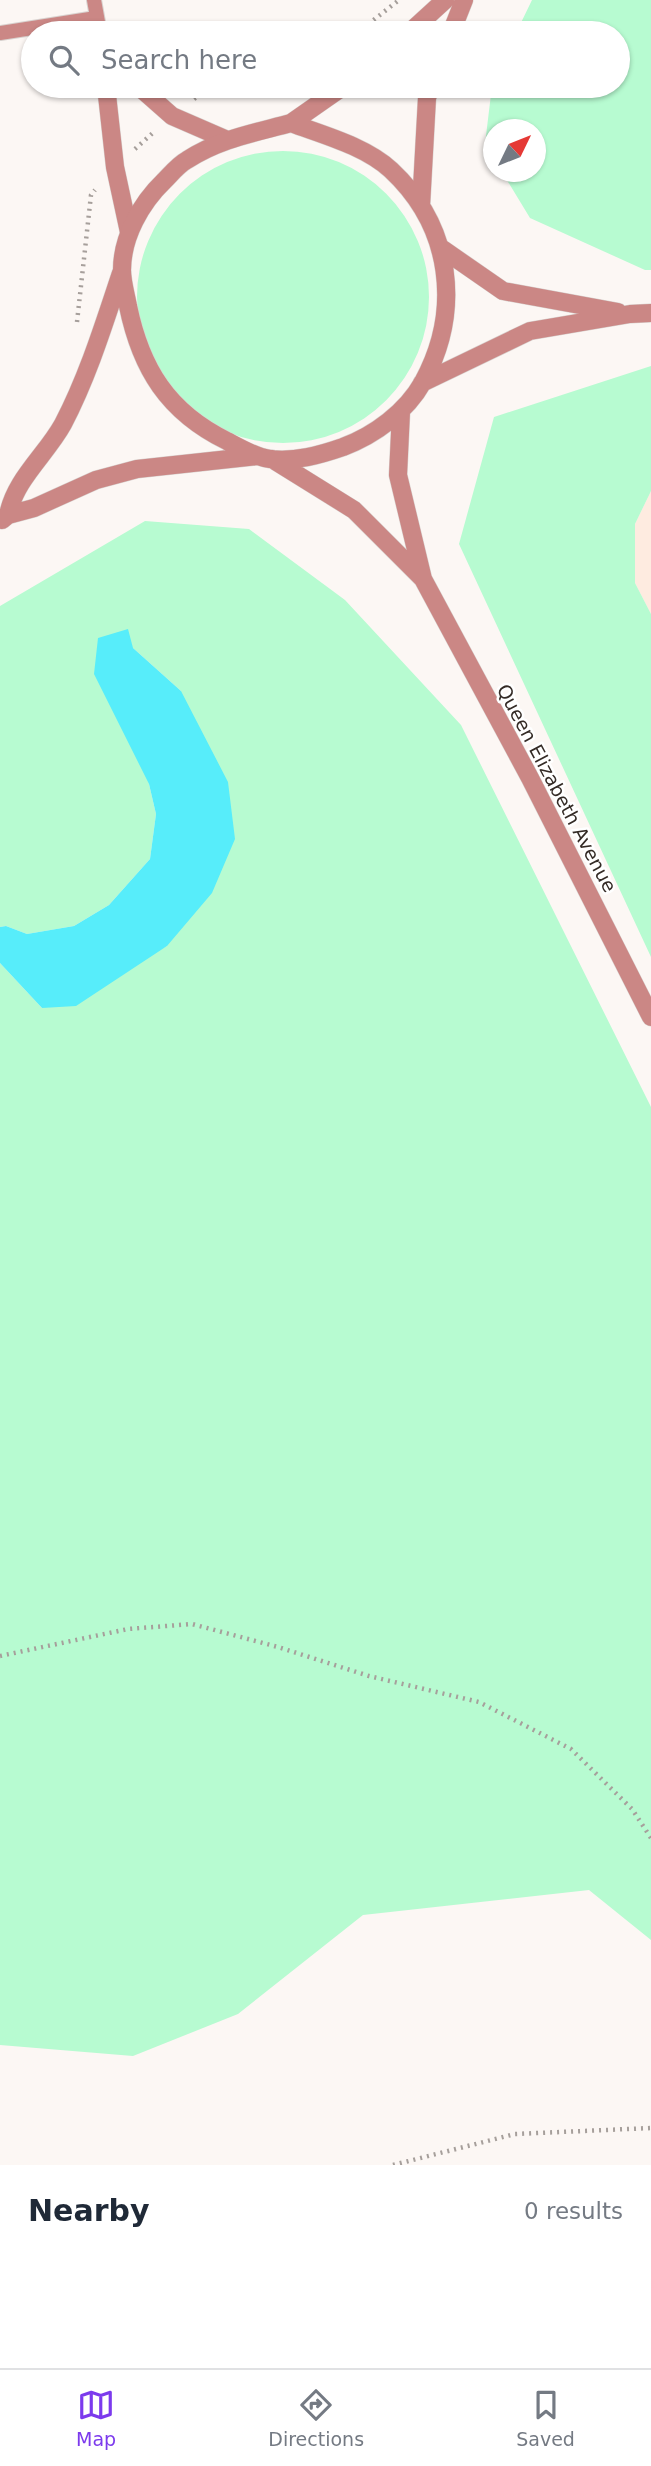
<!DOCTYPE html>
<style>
:root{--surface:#fff;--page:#f2f2f3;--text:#1f2937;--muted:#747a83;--line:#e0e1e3;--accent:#7c3aed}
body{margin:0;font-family:"DejaVu Sans",sans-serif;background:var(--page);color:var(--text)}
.compass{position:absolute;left:483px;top:119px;width:63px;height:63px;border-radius:50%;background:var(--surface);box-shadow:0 2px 5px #0004;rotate:47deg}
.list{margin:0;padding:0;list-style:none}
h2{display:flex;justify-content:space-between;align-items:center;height:91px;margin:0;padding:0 28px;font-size:30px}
h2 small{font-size:23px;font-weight:400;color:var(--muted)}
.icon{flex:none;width:38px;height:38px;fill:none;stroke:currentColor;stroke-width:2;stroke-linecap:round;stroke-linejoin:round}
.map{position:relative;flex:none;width:651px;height:2165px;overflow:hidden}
.search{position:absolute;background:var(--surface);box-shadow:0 2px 5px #0004;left:21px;right:21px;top:21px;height:77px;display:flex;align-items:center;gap:18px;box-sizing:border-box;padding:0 24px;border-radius:38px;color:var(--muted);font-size:26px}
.sheet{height:203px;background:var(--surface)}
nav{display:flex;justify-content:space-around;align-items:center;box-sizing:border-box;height:98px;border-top:2px solid var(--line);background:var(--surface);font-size:19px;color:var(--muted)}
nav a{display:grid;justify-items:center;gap:4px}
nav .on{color:var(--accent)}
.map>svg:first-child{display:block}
</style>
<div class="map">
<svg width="651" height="2165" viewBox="0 0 651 2165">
<rect width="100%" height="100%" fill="#fcf7f4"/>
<path fill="#feebe0" d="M651 491V614L635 583V524Z"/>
<path fill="#b7fbd1" d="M532 0H651V270H645L530 218 502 172H536V130H494L493 158 485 144 492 86H618V33H516Z
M137 297a146 146 0 1 1 292 0a146 146 0 1 1-292 0Z
M651 366V491L635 524V583L651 614V957L459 544 494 417Z
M145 521 249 529 345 600 461 725 651 1107V1940L589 1890 363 1915 238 2014 133 2056 0 2045V963L42 1008 167 946 181 691 133 648 149 784 156 814 150 859 109 905 74 926 27 934 6 926 0 927V606Z"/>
<path fill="#57edfa" d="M128 629 133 648 181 691 228 782 235 839 212 893 167 946 76 1006 42 1008 0 963V927L6 926 27 934 74 926 109 905 150 859 156 814 149 784 94 674 98 638Z"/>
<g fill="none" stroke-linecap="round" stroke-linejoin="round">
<defs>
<path id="service" d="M94 0 100 33
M0 33 96 18"/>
<path id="minor" d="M106 86 115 167 129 232
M138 86 172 116 225 139"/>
<path id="tertiary" d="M409 33 445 0
M451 33 464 0
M291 123C323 135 365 146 391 170 452 227 462 310 423 382 406 412 375 435 343 447 320 455 295 462 270 459 255 457 240 448 227 441 168 412 141 369 128 306 126 295 122 282 122 270 122 237 141 203 164 181 171 174 178 165 187 160 219 139 254 133 291 123Z
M291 123 344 86
M421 206 427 98 431 86
M441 248 503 291 618 312
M422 383 530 331 630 314 651 313
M401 412 398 475 423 579 530 778 651 1017
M272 459 354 510 423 579
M8 515C15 479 46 455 63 424 88 376 104 324 121 273
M2 520 8 515 34 508 96 480 137 469 257 456"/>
</defs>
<use href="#service" stroke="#d8d2cf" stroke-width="16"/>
<use href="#minor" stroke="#d8d2cf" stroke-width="19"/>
<use href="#tertiary" stroke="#d8d2cf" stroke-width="19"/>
<path stroke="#a69f9b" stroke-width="4.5" stroke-dasharray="2 5" stroke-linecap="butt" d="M357 33 399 0
M194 99 200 95 229 86
M135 149 155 131
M77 322 91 195 95 190
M0 1656 128 1629 192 1624 278 1647 369 1676 479 1702 571 1749 632 1809 651 1838
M393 2165 515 2134 651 2128"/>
<use href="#service" stroke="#cb8785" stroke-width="14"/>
<use href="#minor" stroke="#cb8785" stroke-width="18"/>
<use href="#tertiary" stroke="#cb8785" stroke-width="18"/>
</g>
<g text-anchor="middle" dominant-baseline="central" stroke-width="5" stroke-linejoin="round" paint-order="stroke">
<g font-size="19" fill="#342b26" stroke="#fff">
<text transform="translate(557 788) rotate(62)">Queen Elizabeth Avenue</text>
</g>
</g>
</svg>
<svg class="compass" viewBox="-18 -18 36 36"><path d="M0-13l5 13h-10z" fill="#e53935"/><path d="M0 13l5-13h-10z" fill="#747a83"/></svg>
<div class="search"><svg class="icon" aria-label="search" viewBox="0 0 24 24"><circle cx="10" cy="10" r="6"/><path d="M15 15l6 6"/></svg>Search here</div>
</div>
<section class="sheet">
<h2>Nearby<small>0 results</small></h2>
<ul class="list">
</ul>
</section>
<nav>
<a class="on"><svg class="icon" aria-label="map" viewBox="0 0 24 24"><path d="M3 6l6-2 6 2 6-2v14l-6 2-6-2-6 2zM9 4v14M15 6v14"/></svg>Map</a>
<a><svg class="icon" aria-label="directions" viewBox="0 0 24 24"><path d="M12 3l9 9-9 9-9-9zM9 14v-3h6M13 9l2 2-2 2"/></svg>Directions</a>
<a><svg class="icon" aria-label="saved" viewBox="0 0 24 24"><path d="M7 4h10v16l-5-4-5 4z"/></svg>Saved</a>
</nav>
